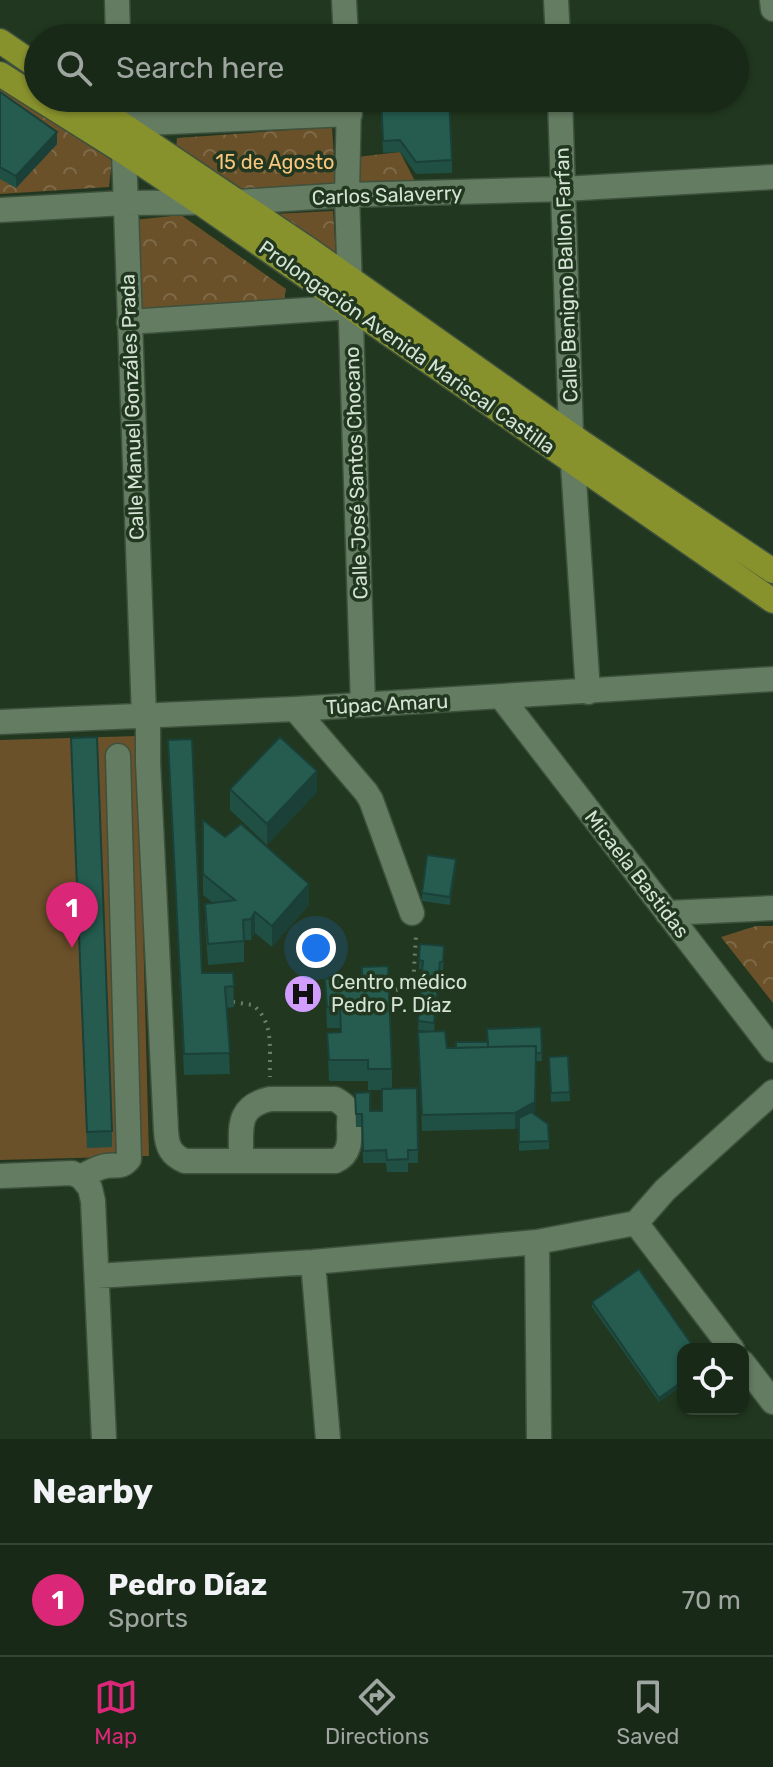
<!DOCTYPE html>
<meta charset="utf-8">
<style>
:root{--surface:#192917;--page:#223120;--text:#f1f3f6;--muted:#9fa6a1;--line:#374536;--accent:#db2777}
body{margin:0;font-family:Rubik,sans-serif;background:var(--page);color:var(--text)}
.controls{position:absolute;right:24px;bottom:24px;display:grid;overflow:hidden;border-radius:16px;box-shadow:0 2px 6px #0004}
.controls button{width:72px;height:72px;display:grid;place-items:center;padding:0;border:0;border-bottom:2px solid var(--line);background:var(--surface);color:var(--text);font:40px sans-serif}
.you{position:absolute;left:316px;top:948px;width:28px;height:28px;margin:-20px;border:6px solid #fff;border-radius:50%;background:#1a73e8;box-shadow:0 0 0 12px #1a73e833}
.badge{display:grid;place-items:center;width:52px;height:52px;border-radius:50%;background:var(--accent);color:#fff;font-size:26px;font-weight:700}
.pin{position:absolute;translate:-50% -66px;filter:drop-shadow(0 2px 4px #0008)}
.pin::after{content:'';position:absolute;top:42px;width:28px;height:24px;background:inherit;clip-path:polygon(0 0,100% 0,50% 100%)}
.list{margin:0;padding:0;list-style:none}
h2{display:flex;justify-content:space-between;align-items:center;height:104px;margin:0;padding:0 32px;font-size:34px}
h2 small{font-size:26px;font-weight:400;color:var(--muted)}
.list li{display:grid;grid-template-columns:52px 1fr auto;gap:24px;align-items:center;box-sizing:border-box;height:112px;padding:0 32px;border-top:2px solid var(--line)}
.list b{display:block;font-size:30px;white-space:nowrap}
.list p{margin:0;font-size:26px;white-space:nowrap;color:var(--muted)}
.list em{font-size:26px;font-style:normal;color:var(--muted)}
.icon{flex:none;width:44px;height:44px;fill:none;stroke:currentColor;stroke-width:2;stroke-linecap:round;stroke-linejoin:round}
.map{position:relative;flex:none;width:773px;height:1439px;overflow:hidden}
.search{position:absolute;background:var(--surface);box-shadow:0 2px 6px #0004;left:24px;right:24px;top:24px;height:88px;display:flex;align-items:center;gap:20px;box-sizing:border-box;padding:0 28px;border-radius:44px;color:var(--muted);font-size:30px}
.sheet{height:216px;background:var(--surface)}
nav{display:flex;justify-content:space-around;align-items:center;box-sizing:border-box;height:112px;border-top:2px solid var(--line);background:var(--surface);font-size:22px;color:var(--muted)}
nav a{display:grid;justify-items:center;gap:4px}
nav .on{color:var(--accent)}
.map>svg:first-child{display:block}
</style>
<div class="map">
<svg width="773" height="1439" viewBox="0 0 773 1439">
<defs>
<pattern id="park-crowns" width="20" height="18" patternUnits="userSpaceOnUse" patternTransform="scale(2)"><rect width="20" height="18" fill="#6a512a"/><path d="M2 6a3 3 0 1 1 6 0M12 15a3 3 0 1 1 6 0" fill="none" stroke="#7e6a48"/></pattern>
</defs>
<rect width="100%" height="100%" fill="#21371f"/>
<path fill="url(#park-crowns)" d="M0 89 112 160 109 187 0 194Z
M332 127 336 191 237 195 176 149 177 138Z
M400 152 417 185 353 193 348 158Z
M333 211 336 256 274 214Z
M181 215 286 289 283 305 138 310 134 220Z
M756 926H773V1003L721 937Z"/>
<path fill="#6a512a" d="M138 736 149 1156 0 1160V740Z"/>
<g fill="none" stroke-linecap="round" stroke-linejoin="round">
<defs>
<path id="minor" d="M117 0 118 38
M344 0 346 38
M556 0 558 38
M772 0 773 9
M121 98 124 152 144 716
M349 98 347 195 363 705
M560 98 571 434 588 692
M122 124 350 114
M0 210 125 203 237 202 347 195 563 189 773 177
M129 322 351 307
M502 698 773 1050
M295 709 366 792 371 800 412 913
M148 715V763L166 1131C167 1147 171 1155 185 1161H335C350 1155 350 1141 349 1127 349 1122 350 1117 349 1113 347 1106 340 1102 335 1099H270C234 1107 242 1131 241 1160
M0 722 295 709 773 679
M667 913 773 908
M0 1176 72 1173 81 1177
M81 1177C88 1173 95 1169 102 1167 114 1163 120 1170 129 1159L118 756
M81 1177 90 1188 93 1201 104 1439
M537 1242 539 1439
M313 1262 328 1439
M97 1276 313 1262 537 1242 636 1223
M732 1349 636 1223 665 1190 773 1092
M743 1363 773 1402"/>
<path id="major" d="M0 41 38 67
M0 74 38 98
M38 98 124 152 199 202 773 601
M83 98 311 251 584 444 773 571"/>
</defs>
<use href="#minor" stroke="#3e513d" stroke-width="27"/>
<use href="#major" stroke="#3e513d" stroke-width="27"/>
<path stroke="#6c7f6b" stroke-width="4" stroke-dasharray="2 6" stroke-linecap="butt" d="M388 991 408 988 413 986 416 935
M233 1002 253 1005C275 1023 269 1051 270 1077"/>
<use href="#minor" stroke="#647c61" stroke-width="24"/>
<use href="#major" stroke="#88922d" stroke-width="24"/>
</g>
<path fill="#204f44" d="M0 92 57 144 16 188 0 179Z
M380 98 452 160V173L416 174 400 152 383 153Z
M71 738 112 1131V1147L87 1148Z
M168 740 202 973H233L234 1007 227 1008 230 1074 184 1075Z
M230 789 317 792 267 845 230 810Z
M203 820 309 905 272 947 255 933 251 940H244V962L208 965 205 925V904L213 903 203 895Z
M456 867 450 905 422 901V893Z
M420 944 444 955 443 970H440L434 1032 418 1030 422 969H419Z
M325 979 392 1069V1089L417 1088 418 1163H408V1172H387L386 1163H363L362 1127H356L355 1093 370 1111H382V1090H368V1081H329L327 1033 340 1032V1028H327Z
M541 1027 542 1061H536L535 1115 549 1141V1149L519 1151V1126L515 1129 422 1131 418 1048H456L488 1042Z
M568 1056 570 1101 551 1102 549 1066Z
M592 1302 683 1349V1385L659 1402 592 1307Z"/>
<path fill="#1a4037" d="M57 132V144L16 188V176Z
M317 771V792L267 845V824Z
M456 859V867L450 905V897Z
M309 884V905L272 947V926Z
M255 912V933L251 940V919Z
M536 1062 535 1118 515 1129V1113Z
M683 1381V1385L659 1402V1398Z"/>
<path fill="#255c4f" stroke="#1a4037" stroke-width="2" d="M0 92 57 132 16 176 0 167Z
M381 98H449L452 160 416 162 400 140 383 141Z
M97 737 112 1131 87 1132 71 738Z
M280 737 317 771 267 824 230 789Z
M192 739 202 973H233L234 986 225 987 230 1053 184 1054 168 740Z
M203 820 225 837 241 824 309 884 272 926 255 912 251 919 243 920 244 941 208 944 205 904 235 900 203 874Z
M427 855 456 859 450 897 422 893Z
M420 944 444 946 443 962H440L434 1023 418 1021 423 961 419 960Z
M388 966 392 1069H368V1060H329L327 1033 341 1032 340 1007H327L325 979 362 977V967Z
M541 1027 542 1053H536V1046L488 1047 487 1029Z
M445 1031 447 1048 536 1046 535 1102 515 1113 422 1115 418 1032Z
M456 1042H488V1047L456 1048Z
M568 1056 570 1092 551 1093 549 1057Z
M417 1088 418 1150H408V1159L387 1160 386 1150 363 1151 362 1114H356L355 1093 370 1092V1111H382V1089Z
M531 1112 548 1124 549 1141 519 1142V1118Z
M639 1269 695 1349H683V1381L659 1398 592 1302Z"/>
<defs>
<symbol id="hospital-disc" viewBox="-11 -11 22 22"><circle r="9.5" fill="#d19dfe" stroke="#21371f"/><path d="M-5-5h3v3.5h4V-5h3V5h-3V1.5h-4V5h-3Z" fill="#111"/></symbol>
</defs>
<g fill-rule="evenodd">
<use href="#hospital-disc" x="281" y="972" width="44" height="44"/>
</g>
<g text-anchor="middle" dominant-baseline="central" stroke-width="7" stroke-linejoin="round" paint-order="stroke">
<g font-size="20" fill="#f8c67d" stroke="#21371f">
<text x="275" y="162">15 de Agosto</text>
</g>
<g font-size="20" fill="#d5e3d4" stroke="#21371f">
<text transform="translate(387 195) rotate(-2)">Carlos Salaverry</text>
<text transform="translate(566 275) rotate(-92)">Calle Benigno Ballon Farfan</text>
<text transform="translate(407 347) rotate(35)">Prolongación Avenida Mariscal Castilla</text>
<text transform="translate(132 407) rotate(-92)">Calle Manuel Gonzáles Prada</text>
<text transform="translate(356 473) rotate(-92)">Calle José Santos Chocano</text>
<text transform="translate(387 704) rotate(-3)">Túpac Amaru</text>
<text transform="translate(637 874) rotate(52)">Micaela Bastidas</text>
</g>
<g font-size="20" fill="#d5e3d4" stroke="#21371f" text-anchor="start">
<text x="331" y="982">Centro médico<tspan x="331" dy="23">Pedro P. Díaz</tspan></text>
</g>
</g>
</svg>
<div class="controls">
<button><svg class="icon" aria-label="locate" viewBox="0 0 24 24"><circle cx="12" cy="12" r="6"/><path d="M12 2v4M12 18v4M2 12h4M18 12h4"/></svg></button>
</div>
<div class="you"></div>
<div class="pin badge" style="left:72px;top:948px">1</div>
<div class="search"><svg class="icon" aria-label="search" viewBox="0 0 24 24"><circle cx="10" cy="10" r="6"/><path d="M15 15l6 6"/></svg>Search here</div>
</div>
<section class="sheet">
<h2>Nearby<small></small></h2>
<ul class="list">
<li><span class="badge">1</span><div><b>Pedro Díaz</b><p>Sports</p></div><em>70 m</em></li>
</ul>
</section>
<nav>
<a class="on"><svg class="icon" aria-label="map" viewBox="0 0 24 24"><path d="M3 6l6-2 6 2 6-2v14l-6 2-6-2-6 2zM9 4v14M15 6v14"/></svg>Map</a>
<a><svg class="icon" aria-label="directions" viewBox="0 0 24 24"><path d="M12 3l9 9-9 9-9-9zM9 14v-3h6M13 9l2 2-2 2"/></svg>Directions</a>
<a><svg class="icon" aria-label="saved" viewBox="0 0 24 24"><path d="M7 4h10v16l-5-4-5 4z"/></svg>Saved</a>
</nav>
